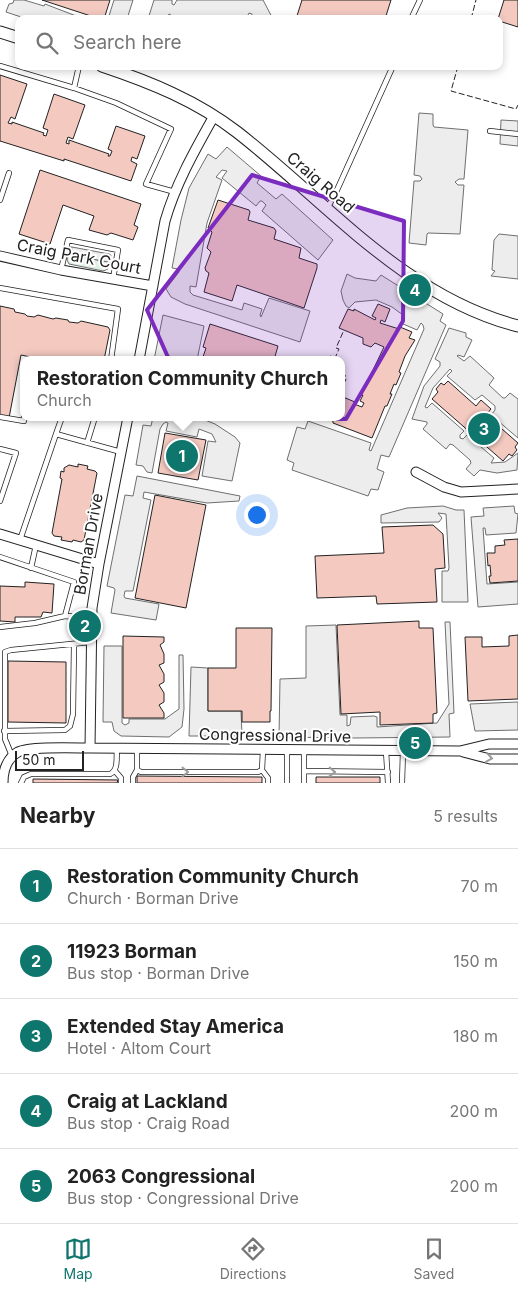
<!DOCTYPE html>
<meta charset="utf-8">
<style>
:root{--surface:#fff;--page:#f6f6f6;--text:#222;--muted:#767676;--line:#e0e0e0;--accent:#0f766e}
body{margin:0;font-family:Inter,sans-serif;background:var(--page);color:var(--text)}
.scale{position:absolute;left:15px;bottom:12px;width:69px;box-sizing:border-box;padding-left:5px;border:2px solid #222;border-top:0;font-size:14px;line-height:18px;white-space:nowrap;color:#222;-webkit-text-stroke:4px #fff;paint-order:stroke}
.you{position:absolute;left:256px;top:514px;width:18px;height:18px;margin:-12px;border:4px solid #fff;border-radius:50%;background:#1a73e8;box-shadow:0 0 0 8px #1a73e833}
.badge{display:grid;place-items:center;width:32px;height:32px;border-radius:50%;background:var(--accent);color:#fff;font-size:16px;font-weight:700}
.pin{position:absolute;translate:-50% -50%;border:2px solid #fff;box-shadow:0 1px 5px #0006}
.popup{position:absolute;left:20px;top:356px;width:325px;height:65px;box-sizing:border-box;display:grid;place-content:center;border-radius:10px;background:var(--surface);filter:drop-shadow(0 1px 4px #0005);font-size:16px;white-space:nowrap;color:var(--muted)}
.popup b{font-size:19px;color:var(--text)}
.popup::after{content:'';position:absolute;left:50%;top:100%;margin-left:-10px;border:10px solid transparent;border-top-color:var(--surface)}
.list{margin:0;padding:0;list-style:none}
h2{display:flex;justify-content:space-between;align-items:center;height:65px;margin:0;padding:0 20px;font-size:21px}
h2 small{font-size:16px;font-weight:400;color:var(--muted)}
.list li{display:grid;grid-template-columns:32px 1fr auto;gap:15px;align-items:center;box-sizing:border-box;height:75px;padding:0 20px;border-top:1px solid var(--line)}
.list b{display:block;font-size:19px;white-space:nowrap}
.list p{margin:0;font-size:16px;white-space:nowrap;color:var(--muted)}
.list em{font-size:16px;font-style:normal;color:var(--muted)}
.icon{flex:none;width:28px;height:28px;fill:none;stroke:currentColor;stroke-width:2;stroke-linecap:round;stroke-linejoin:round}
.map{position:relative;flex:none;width:518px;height:783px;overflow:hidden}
.search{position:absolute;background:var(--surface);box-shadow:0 2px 8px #0003;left:15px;right:15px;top:15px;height:55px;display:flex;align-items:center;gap:12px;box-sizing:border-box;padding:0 18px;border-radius:10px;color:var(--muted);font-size:19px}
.sheet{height:440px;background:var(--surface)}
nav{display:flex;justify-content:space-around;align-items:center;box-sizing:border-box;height:70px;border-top:1px solid var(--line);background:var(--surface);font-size:14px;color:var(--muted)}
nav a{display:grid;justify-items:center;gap:2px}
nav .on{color:var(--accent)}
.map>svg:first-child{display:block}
</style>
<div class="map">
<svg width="518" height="783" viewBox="0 0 518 783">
<rect width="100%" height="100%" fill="#fff"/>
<path fill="#e0efe3" stroke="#6f6f6f" d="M70 247H72L71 255 108 262 109 254 111 255 108 269 103 271 69 264 67 260Z"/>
<path fill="#ededed" stroke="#6f6f6f" d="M14 0H24L44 6 45 4 84 19H27L6 12 9 4 13 3Z
M114 0H133L127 19H108Z
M154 0H172V4L174 5 177 0H263L273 19H251L252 14 249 13 246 19H171V15L169 14 166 19H148Z
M419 113 433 114V125L434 127 468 130 464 179H459L455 182 458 185H464L460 234 428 233 427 234 426 245 409 243 414 181H420L422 179 420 176 414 175Z
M501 120 518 121V146L500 144Z
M227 147 261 176 257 183 276 199 282 194 333 240 318 260 262 211 266 205 262 201H260L256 206 222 178 227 171 222 170 216 177 222 180 207 223 196 287 190 286V292L193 295 242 310 244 303 262 309 260 315 261 317 269 298 310 311 300 342 185 304 171 297 166 289 179 272 178 269 172 268 181 220 189 188 208 154 216 159Z
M499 234 518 236V279L491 276 495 271 492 270 494 240Z
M72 247 109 254 108 262 71 255Z
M347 274 355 278 376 281 381 275 443 314 440 321 446 325 389 457 381 455 377 469 384 472 378 490 371 489 368 496 292 470 294 463 287 460 297 427 305 429 308 421 371 443 369 450 371 451 424 329 423 325 421 323 417 330 401 323 403 315 392 307 376 300 355 302 349 308 346 306 343 300 341 291Z
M163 315 204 326 197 360H154Z
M449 328 466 333V337L472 340 464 357 458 355 457 356 464 361 470 356 494 378 489 385 503 398H505L510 393 518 399V438L491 415 495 410V406L482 395 475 400 447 376 452 371 450 369 433 388 425 407 427 408 432 403 464 431 460 435V438L463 439 467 435 494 458 491 463 505 462 518 453 517 470 497 473 480 470 474 476 466 469 471 463 470 460 453 445 450 444 446 449 423 429 427 424V422L412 419 424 386 440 366V362L435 359Z
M153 417 200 418 215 424 235 437 240 443 232 481 202 476 208 441 216 442 212 434 199 429 197 437 166 431 168 423 166 422 163 424 160 429 152 473 147 472 143 466 136 465 143 425 151 426Z
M137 476 240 496 239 501 207 503 144 492 143 498 151 500 133 591H125L124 596 125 598 159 604 156 620 111 613 115 590 114 588 107 586 125 495 133 496Z
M443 506 456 510H464L468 602H442V571H448L449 568 446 514 438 513 442 518 439 522 381 523V515L407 508Z
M514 506 515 513 518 514 516 533 486 535 485 528H483L487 584 518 582V604L478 607 471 517 484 516 483 508Z
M445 622H450L454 713 449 714 450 737 355 738 279 737 280 679 306 678V626L336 625 340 715H347V726L350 725 351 717 374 716 377 717V727L437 723 449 704Z
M104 646H122V723L125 725 129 723V719H165L179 709V655H183L184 709 182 727 169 737 121 736 114 731 112 722H103Z
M191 667 208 668V711H241L242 736H189Z
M518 702V730L475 731 470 704Z"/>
<path fill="#f3c9c0" stroke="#222" d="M42 0H110L104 19H100Z
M302 0H391L385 19H296Z
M504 0H518V27L499 21 498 19Z
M0 75 27 84 15 119 11 117 8 123 12 124V122L44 133 43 135 46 136 48 130 43 128 54 94 85 105 73 139 68 137 66 143 69 144V140L109 154 108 156H110L112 151 108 149 116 126 145 136 137 159 132 157 131 161 137 164 131 181 64 159V161L0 141Z
M40 170 141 204 134 225 138 227 133 240 111 233 107 235 89 230 94 216 63 205 50 244 19 234Z
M218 200 249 210 250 212 248 220 274 228 276 231 274 239 301 248 299 258 317 264V268L304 308 237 285 232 301 204 292 209 273 206 271 205 268 211 252 207 248 212 232 208 228Z
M378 304 390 309 385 322 381 320 380 323 399 329 400 327 412 332 409 338 415 340 405 356 399 372 401 373 396 385 394 384 390 394H392L387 406H385L372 438 333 423V421L324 417H341V398L343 399V397L355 402 354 404 362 407 364 403 360 401 363 395H361L384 347 375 343 371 347 363 344V338L339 328 348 309 354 311V309L375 320 376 318 372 316Z
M0 306 14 309 15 312 25 314 27 316 34 317 38 315 53 319 56 318 68 320 69 322 78 323 81 321 108 327 110 330 104 360H45L21 355 9 418 0 416Z
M210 324 278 346 274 360H202L206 348 203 347Z
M448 381 476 406 481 400 491 409 486 415 518 443 515 447 517 450 512 456 509 454 503 461 432 399 438 392 436 389 441 383 444 385Z
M165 433 206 440 198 480 158 473Z
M78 464 88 466 87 469 95 471 97 473 84 540 81 542 73 540 72 542 61 540 62 537 54 536 52 533 62 479 60 478 61 471 64 472V468L69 465 78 467Z
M155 495 206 505 186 608 135 598Z
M433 525 443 534 445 568 435 569 437 602 377 604 376 596 317 598 315 556 384 553 382 527Z
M518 539V581L490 583 489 576H491L490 565 488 566 487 553H495V546L505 545 504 540Z
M25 582 54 584 52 613 43 612 41 617H15V622L0 621V586L25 587Z
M419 621V628H433L437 713 433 714V723L380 725V712L341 714 337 625Z
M236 628H272L271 711H270V722H242V711H208V668H236Z
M518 635V699L468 701 465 637H482V647L509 646V636Z
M123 636 164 637V642L160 645 164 654V663L159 665 164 674V682L159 685 164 693V702L159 705 164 713V718H123Z
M8 661 66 662V723L8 722Z
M137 776 262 777V783H137Z
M316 777H380V783H316Z
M33 779 118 780 117 783H33Z"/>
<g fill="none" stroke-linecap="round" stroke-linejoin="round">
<defs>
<path id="lane" d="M411 19 420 0
M0 66 74 88
M79 66 74 88 116 103 171 129 146 184 175 192
M490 131 518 134
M0 200 9 173
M328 207 337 190 393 66
M61 270 68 240 118 250 113 279
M0 288 118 309 111 360
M35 360H38
M0 417 24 421V417
M56 434 62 417
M87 443 95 417
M0 449 16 453 0 501
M20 540 56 434 121 452
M0 557 74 582 65 616 35 623 0 627
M31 568 36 545
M65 616 92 617
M4 731 65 730 70 726 73 714 74 644
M263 750 262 770 268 778V783
M287 750V783
M304 750V771L388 772
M386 751 388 783
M12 756 5 739V652L11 650 91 642
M137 770 141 772H258L262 770
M115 771 121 778V783
M304 771V783
M21 783 24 777 31 774H110C119 770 116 757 117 748
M133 783V777L137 770V749
M402 783 403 751"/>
<path id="street" d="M0 256 61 270 153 286
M139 360 165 221C176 183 195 150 214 116
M416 472 444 487 461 492 518 489
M0 534 99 564
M90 748 92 608 99 564 128 417
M463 752 490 759H518
M3 783C3 771 7 758 18 752 30 746 75 748 90 748L460 751 489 744H518"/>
<path id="secondary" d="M0 32 19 38
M102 66C150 82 197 101 237 132 326 201 404 297 518 326"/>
</defs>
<use href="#lane" stroke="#222" stroke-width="6"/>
<use href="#street" stroke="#222" stroke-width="11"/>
<use href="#secondary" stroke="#222" stroke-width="13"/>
<use href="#lane" stroke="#fff" stroke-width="4.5"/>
<use href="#street" stroke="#fff" stroke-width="9"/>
<use href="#secondary" stroke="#fff" stroke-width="11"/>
<path stroke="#222" stroke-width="1" stroke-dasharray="6 2.5" stroke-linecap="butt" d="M471 19 476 0
M458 66 451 91 516 109 518 105
M328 360 330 356 335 358 339 349 336 348 344 330
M341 373 345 375 346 379 341 390"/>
</g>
<defs><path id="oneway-chevron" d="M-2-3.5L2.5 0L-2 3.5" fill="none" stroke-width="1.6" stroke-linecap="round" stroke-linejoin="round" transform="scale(1.25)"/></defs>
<g stroke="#9c9c9c">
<use href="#oneway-chevron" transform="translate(489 758) rotate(9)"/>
<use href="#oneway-chevron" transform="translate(185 772)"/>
<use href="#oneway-chevron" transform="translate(332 772) rotate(2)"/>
</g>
<path fill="#7b2cbf" fill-opacity="0.2" stroke="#7b2cbf" stroke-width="4" stroke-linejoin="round" d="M252 175 404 221 403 321 346 419 195 418 147 310Z"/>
<g text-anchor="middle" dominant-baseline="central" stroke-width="4" stroke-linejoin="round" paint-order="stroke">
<g font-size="16" fill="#222" stroke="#fff">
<text transform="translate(321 182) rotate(41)">Craig Road</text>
<text transform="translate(79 256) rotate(11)">Craig Park Court</text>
<text transform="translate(88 544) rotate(-80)">Borman Drive</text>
<text transform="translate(275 735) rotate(1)">Congressional Drive</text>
</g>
</g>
</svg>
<div class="scale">50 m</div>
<div class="you"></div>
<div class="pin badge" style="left:182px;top:456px">1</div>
<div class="popup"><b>Restoration Community Church</b>Church</div>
<div class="pin badge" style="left:85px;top:626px">2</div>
<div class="pin badge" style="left:484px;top:429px">3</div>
<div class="pin badge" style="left:415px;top:290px">4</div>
<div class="pin badge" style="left:415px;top:743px">5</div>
<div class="search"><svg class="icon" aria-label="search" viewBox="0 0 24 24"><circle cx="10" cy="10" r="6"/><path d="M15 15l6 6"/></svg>Search here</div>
</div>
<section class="sheet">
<h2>Nearby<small>5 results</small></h2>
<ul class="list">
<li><span class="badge">1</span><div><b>Restoration Community Church</b><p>Church · Borman Drive</p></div><em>70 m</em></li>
<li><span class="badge">2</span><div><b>11923 Borman</b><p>Bus stop · Borman Drive</p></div><em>150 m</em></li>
<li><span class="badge">3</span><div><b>Extended Stay America</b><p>Hotel · Altom Court</p></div><em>180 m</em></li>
<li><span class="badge">4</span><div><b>Craig at Lackland</b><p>Bus stop · Craig Road</p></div><em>200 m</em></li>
<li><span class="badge">5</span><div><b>2063 Congressional</b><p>Bus stop · Congressional Drive</p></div><em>200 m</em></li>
</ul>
</section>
<nav>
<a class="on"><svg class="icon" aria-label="map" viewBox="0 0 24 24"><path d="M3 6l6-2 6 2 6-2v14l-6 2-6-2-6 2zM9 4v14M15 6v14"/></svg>Map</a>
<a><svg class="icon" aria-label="directions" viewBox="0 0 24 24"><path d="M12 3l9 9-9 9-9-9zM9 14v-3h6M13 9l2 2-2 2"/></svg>Directions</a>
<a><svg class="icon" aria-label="saved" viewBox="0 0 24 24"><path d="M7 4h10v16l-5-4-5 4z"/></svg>Saved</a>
</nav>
